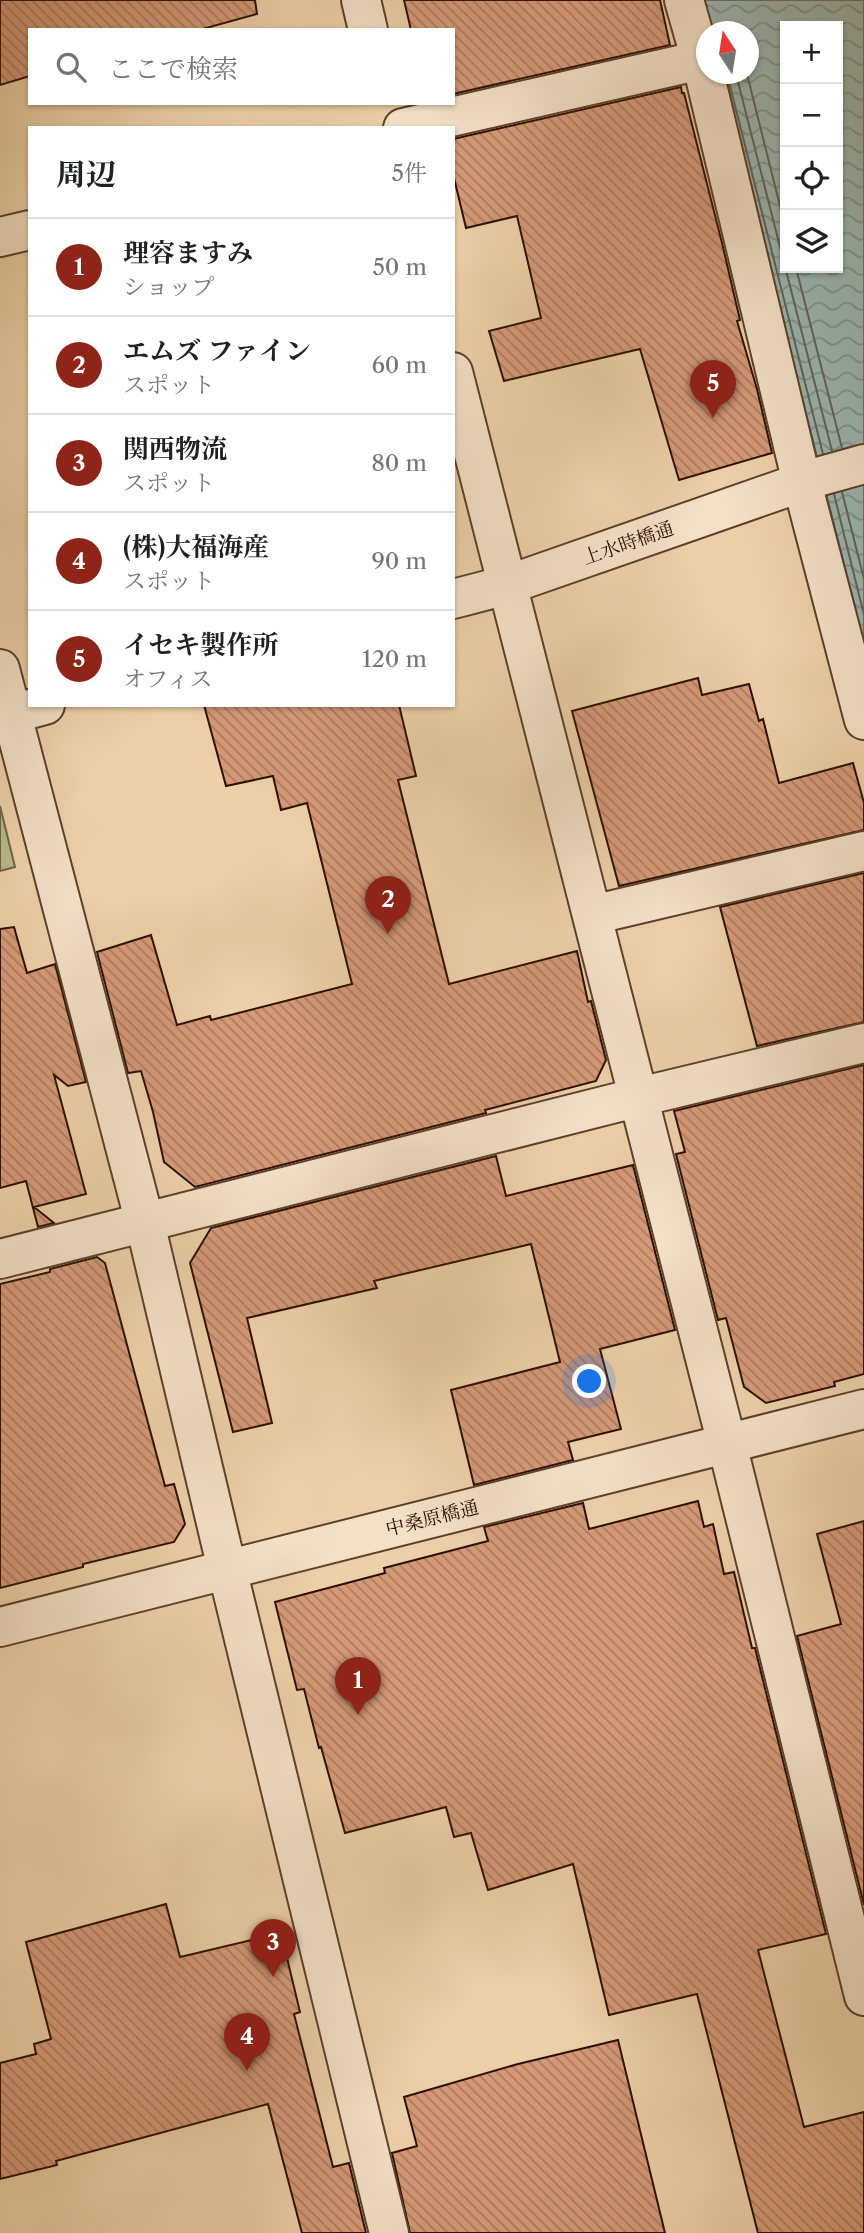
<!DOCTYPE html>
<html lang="ja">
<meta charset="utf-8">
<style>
:root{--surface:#fff;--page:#f2f2f2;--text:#202124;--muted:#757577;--line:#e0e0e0;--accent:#8f2418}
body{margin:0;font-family:"Libre Caslon Text","Noto Serif JP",serif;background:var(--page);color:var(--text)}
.controls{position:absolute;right:21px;top:21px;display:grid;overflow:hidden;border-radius:0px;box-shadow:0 2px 5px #0004}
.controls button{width:63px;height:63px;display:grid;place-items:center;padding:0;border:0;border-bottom:2px solid var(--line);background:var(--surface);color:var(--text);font:35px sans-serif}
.compass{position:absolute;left:696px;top:21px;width:63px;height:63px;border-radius:50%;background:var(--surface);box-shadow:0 2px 5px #0004;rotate:348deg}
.you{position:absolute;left:590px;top:1382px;width:24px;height:24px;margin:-18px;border:5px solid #fff;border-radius:50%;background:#1a73e8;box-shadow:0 0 0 10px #1a73e833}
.badge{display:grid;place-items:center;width:46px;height:46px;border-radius:50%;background:var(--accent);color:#fff;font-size:23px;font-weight:700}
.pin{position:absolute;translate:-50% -58px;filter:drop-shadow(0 2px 4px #0008)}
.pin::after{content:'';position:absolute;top:37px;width:24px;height:21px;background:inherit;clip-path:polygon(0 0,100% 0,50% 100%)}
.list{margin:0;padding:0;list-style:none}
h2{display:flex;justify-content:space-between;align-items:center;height:91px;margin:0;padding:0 28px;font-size:30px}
h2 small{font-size:23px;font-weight:400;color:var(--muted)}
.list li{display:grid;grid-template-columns:46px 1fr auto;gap:21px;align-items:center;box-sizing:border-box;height:98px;padding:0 28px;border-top:2px solid var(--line)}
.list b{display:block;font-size:26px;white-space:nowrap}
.list p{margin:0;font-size:23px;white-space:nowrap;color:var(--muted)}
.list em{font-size:23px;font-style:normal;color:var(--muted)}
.icon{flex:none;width:38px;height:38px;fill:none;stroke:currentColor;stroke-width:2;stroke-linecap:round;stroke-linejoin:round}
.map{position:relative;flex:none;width:864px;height:2233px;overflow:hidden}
.search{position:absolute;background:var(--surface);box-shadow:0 2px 5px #0004;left:28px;top:28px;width:427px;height:77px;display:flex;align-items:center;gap:18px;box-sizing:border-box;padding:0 24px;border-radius:0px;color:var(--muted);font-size:26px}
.panel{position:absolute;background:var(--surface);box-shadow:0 2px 5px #0004;left:28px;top:126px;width:427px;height:581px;border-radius:0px}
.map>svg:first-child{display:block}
</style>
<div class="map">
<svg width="864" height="2233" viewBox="0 0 864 2233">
<defs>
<pattern id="water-waves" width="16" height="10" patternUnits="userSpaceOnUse" patternTransform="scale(1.75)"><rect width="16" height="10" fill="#9ab5b0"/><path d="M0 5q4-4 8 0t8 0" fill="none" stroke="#7e928d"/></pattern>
<pattern id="building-back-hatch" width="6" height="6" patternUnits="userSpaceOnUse" patternTransform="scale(1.75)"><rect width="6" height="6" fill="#d59978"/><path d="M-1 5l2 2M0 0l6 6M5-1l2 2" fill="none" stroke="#ad7b60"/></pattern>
</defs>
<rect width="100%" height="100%" fill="#ecd0a9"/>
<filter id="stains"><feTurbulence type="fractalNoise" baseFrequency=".00286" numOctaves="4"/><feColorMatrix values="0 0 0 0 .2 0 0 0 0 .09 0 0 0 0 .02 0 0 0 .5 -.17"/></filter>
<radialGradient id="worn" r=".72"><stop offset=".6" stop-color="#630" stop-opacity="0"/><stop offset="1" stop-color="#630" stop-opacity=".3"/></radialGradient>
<path fill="#b5bc8a" stroke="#716646" stroke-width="2" d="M0 806 15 867 0 871Z"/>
<path fill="url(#water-waves)" stroke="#6e736a" stroke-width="2" fill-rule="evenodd" d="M701 0H864V643L720 74H748V32L709 31ZM785 26H838V268H785Z"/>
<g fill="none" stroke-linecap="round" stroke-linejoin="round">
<path stroke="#646258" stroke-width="2" d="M727 74 823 454
M736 74 832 451
M747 74 785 226
M796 268 842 448
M842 492 864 579
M834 494 864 615"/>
</g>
<path fill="url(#building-back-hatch)" stroke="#2d1001" stroke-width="2" d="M0 0H255L257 14 199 30H30V76L0 85Z
M404 0H660L670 45 453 94V30H411Z
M681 87 682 93H684L722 243 740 320 737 321 757 389 772 453 679 480 640 349 504 381 489 331 541 318 517 216 466 228 453 174V139Z
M698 678 702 695 749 684 759 721 763 719 779 783 853 763 864 803V830L619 886 572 711Z
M204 705H399L416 776 398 780 449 984 577 951 588 1002 591 1001 606 1060 596 1081 485 1110 486 1113 195 1187 164 1162 153 1112 141 1071 128 1073 97 952 151 935 177 1025 210 1016 211 1020 352 984 307 803 281 810 273 776 226 786Z
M864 873V1022L757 1046 720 907Z
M14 927 27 973 55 964 86 1082 68 1086 54 1075 86 1194 34 1207 54 1223 38 1227 26 1181 0 1188V929Z
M864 1065V1374L834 1382 835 1386 766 1403 744 1387 726 1318 718 1320 676 1154 685 1152 674 1111Z
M496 1156 506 1196 633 1165 675 1330 600 1349 621 1429 568 1442 573 1460 474 1485 451 1390 560 1362 531 1244 374 1281 377 1288 247 1318 272 1423 233 1432 190 1263 211 1228Z
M97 1257 105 1263 165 1486 174 1484 185 1524 174 1542 83 1564V1567L0 1588V1284L50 1272V1269Z
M698 1501 704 1527 713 1524 724 1574 734 1572 752 1648H755L826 1934 758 1950 804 2127 864 2112V2233H758L697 1994 609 2015 573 1864 488 1890 471 1833 454 1837 446 1807 345 1833 321 1747 319 1748 304 1689 297 1690 275 1602 385 1573 384 1568 488 1541 484 1527 583 1503 589 1529Z
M864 1521V1905L797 1636 841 1624 817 1534Z
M166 1904 180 1957 281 1933 300 2012 294 2014 333 2167 349 2163 366 2233H302L268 2104 56 2161 57 2165 0 2179V2063L36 2054 34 2044 51 2039 26 1942Z
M618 2040 665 2233H410L392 2153 417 2146 404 2097 518 2064Z"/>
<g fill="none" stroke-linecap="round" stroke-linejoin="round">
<defs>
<path id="minor" d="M361 0 368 30
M684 0 701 60 802 483 864 720
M403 128 701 60
M0 237 30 230
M453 372 727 1444 864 1996
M453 599 507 585 814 478 864 464
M0 717 45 705
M592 915 864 851
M0 1259 639 1097 864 1043"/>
<path id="tertiary" d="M0 669 145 1223 227 1569 389 2233
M0 1627 864 1409"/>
</defs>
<use href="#minor" stroke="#5d402b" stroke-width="42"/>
<use href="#tertiary" stroke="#5d402b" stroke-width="42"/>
<use href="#minor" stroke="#f3e0c7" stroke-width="38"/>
<use href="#tertiary" stroke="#f3e0c7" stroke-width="38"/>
</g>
<g text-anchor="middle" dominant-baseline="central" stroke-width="5" stroke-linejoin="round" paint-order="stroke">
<g font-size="19" fill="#2d1001" stroke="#f3e0c7">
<text transform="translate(628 543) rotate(-19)">上水時橋通</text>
<text transform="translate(432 1518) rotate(-14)">中桑原橋通</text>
</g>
</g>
<rect width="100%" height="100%" filter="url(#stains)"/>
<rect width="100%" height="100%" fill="url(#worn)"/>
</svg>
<div class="controls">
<button>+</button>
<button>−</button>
<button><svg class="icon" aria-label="locate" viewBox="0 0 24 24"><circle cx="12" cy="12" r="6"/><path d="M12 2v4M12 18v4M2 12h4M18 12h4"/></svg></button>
<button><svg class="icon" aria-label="layers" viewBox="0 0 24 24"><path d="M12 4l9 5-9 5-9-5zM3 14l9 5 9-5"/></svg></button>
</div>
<svg class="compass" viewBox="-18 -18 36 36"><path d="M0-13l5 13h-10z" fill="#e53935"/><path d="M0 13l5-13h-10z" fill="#757577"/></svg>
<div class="you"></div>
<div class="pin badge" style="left:358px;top:1715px">1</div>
<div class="pin badge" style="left:388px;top:934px">2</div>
<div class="pin badge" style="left:273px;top:1977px">3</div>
<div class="pin badge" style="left:247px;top:2071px">4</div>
<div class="pin badge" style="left:713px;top:418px">5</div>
<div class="search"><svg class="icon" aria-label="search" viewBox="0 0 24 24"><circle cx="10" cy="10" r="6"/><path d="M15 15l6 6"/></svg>ここで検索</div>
<section class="panel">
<h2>周辺<small>5件</small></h2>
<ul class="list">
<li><span class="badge">1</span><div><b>理容ますみ</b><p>ショップ</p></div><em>50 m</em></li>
<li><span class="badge">2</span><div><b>エムズ ファイン</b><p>スポット</p></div><em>60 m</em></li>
<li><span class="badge">3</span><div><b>関西物流</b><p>スポット</p></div><em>80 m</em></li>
<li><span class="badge">4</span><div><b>(株)大福海産</b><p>スポット</p></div><em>90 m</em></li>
<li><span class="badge">5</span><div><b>イセキ製作所</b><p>オフィス</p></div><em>120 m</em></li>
</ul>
</section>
</div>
